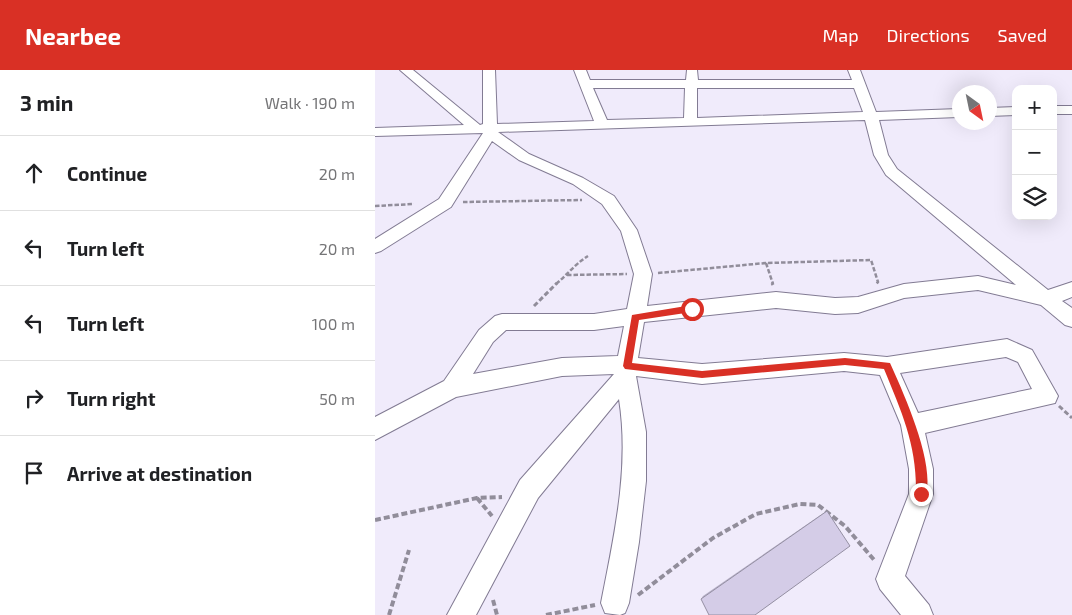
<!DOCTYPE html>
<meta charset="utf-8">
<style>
:root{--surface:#fff;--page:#f2f2f2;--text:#202124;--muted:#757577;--line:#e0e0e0;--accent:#d93025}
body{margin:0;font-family:"Exo 2",sans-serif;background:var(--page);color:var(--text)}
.controls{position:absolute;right:15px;top:15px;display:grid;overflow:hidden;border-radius:10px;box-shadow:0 5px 20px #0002}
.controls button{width:45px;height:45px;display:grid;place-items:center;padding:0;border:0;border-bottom:1px solid var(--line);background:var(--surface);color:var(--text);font:25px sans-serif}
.compass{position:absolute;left:577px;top:15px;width:45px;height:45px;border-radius:50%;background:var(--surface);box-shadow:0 5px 20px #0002;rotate:147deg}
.stop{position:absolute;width:15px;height:15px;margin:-11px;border:4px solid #d93025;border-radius:50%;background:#fff}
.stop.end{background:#d93025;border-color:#fff;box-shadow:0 1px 5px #0008}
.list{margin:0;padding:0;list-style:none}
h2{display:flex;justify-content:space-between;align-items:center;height:65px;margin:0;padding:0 20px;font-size:21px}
h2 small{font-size:16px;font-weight:400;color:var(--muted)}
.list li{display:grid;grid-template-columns:32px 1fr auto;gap:15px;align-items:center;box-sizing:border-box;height:75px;padding:0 20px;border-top:1px solid var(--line)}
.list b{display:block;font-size:19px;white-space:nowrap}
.list em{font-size:16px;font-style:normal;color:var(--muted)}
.icon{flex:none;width:28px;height:28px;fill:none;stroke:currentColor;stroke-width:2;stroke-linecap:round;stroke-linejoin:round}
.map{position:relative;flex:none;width:697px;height:545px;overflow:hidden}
header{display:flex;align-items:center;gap:30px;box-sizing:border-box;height:70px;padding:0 25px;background:var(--accent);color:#fff}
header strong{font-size:24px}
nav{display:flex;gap:28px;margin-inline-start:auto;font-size:18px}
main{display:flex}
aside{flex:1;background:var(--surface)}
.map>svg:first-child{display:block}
</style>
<header>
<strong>Nearbee</strong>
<nav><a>Map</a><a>Directions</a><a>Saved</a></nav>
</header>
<main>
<aside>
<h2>3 min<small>Walk · 190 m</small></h2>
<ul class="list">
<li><svg class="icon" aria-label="ahead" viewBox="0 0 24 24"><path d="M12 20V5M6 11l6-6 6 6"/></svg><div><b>Continue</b></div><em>20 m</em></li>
<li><svg class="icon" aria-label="left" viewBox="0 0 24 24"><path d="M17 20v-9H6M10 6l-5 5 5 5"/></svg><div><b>Turn left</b></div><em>20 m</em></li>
<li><svg class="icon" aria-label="left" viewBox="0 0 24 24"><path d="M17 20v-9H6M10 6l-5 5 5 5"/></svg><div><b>Turn left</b></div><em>100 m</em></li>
<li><svg class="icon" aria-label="right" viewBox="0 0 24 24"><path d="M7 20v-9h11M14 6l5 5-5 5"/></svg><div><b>Turn right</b></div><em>50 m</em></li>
<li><svg class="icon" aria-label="arrive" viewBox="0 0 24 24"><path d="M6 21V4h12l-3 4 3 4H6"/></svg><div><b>Arrive at destination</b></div></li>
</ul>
</aside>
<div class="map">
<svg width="697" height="545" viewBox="0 0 697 545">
<rect width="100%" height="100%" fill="#f0ebfb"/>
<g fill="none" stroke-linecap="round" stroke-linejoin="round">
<defs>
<path id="minor" d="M25 0H38L105 55 108 54V0H120L122 54 219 51 199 0H211L215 10H311L312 0H322L323 10H477L473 0H485L501 42 584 39V47L504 50 513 85 522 99 673 220 697 212V227L687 231 697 238V257L690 255 666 235 603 220 529 228 483 243 460 244 401 238 269 252 263 288 327 294 469 283 512 287 632 269 657 280 683 326 680 333 550 363 558 399V424L530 506 554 535 558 545H526L505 519 501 509 534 424V399L526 355 505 305 469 301 327 314 261 306 271 362V411L264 472 254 533 250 543 245 545 230 543 226 533C239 466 255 398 244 329L163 428 101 545H72L145 410 239 304 187 306 81 327 0 370V347L69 311 104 260 120 246 127 244H219L252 239 259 204 246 161 227 134 198 114 144 90 117 71 76 137 6 181 0 183V169L64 129 108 63 0 66V58L89 55ZM218 18H310L309 48 232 50ZM322 18H479L488 42 322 48ZM490 50 499 85 511 105 641 215 603 206 529 214 483 227 460 228 401 222 272 236 277 204 262 160 239 126 208 108 154 84 123 62ZM249 256 243 286 187 288 98 304 118 272 131 260H219ZM631 287 643 292 657 319 543 343 525 303Z
M678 36H697V44H678Z
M641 37V45L614 46V38Z"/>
</defs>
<use href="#minor" stroke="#827b93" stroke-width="2"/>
<path stroke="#918d9a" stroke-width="2.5" stroke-dasharray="4.5 2" stroke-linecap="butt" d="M88 132 207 130
M0 136 39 134
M391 193 398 214
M283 203 391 193 496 190 503 212 501 214
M192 205 252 204
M181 214C192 205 200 194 213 186"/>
<path stroke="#918d9a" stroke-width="3" stroke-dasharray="5 2.5" stroke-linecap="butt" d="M397 213 398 215
M159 236 182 213
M684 336 697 348"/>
<path stroke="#918d9a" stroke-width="4" stroke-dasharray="6 3" stroke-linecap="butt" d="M102 428 117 446
M0 450 102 428 127 427
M263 525 338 468 381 444 425 434 443 435 470 456 500 491
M118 530 122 545
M14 545 34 480
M171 545 220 535"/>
<use href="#minor" fill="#fff" fill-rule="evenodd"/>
</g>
<path fill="#b6afc7" d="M452 441 326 529 328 526 447 444Z"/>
<path fill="#d4cce7" stroke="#948fa2" d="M452 441 475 476 380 545H334L326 529Z"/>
<path fill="#d93025" d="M317 235 321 239 317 242 264 250 257 293 327 301 470 288 515 293C528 322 562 396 550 427H543L541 424C542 375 527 343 509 299L470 295 327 308 250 299 248 296 257 245Z"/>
</svg>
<div class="controls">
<button>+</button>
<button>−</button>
<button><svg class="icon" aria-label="layers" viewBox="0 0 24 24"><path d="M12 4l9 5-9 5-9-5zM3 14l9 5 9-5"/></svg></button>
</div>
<svg class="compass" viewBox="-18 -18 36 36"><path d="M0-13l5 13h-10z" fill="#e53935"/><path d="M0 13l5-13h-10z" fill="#757577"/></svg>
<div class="stop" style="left:317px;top:239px"></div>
<div class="stop end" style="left:546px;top:424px"></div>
</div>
</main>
